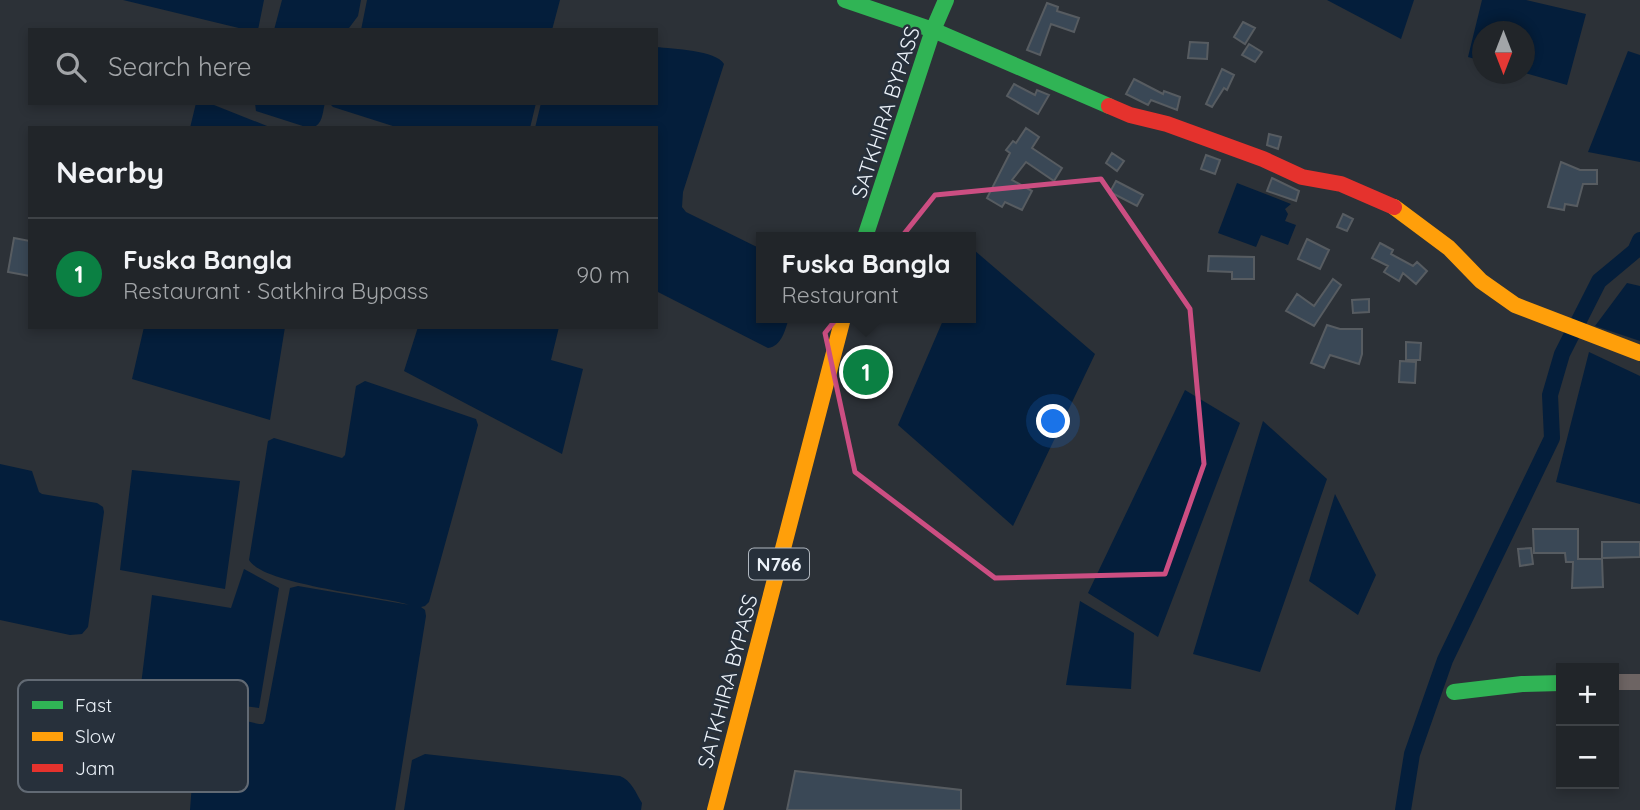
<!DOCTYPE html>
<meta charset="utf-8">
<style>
:root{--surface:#212529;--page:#292d31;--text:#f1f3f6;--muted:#a2a5a8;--line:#3e4246;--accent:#0b8043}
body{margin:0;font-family:Quicksand,sans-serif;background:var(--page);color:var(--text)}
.controls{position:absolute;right:21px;bottom:21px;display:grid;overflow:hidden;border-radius:0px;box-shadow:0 4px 10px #0003}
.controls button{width:63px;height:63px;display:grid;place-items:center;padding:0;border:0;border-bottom:2px solid var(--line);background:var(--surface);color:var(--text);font:35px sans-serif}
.compass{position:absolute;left:1472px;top:21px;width:63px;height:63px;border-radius:50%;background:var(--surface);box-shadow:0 4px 10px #0003;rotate:180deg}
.you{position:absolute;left:1054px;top:422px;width:24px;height:24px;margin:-18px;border:5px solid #fff;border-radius:50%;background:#1a73e8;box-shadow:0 0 0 10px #1a73e833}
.badge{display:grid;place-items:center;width:46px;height:46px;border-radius:50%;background:var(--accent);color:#fff;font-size:23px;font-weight:700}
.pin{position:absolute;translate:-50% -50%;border:4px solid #fff;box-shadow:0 2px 7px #0006}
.popup{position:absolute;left:756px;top:232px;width:220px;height:91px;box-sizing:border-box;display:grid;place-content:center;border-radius:0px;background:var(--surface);filter:drop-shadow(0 2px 5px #0005);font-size:23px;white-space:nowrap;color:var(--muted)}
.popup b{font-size:26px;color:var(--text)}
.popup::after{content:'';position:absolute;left:50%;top:100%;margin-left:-14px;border:14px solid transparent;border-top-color:var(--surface)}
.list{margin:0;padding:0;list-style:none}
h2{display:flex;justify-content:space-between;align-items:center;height:91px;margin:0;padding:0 28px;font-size:30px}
h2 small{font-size:23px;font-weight:400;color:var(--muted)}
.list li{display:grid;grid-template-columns:46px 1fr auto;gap:21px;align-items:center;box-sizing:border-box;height:112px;padding:0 28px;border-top:2px solid var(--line)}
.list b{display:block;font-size:26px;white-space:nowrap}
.list p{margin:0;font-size:23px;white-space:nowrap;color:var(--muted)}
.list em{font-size:23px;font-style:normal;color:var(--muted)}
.icon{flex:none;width:38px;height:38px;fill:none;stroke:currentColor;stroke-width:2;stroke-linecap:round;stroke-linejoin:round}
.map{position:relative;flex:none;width:1640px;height:810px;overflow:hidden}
.search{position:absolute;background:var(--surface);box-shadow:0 4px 10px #0003;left:28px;top:28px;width:630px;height:77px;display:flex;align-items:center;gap:18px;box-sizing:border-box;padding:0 24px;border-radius:0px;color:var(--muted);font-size:26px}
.panel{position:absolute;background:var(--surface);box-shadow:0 4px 10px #0003;left:28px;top:126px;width:630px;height:203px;border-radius:0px}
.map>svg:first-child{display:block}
</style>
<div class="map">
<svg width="1640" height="810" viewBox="0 0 1640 810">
<rect width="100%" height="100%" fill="#2c3137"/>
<path fill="#041e3b" d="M123 0H264L258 30H247Z
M282 0H361L358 16 349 28 274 30Z
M367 0H560L552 30H361Z
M1327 0H1414L1401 39Z
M1482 0H1526L1586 14 1567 85 1525 73 1524 32H1482V61L1468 57Z
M656 47C673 49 716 50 724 64L683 192 682 207 686 212 761 249V318H789C785 330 782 346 768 348L656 291V128H535L541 103H656Z
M1628 51 1640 55V162L1588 152Z
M196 103H209L272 128H190Z
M255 103H325C322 114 323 127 309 128L256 111Z
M329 103H536L530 128H399L333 107Z
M1237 183 1291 204 1285 209 1288 214 1285 221 1296 225 1288 245 1261 235 1256 247 1218 233Z
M974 250 1095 354 1013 526 898 425 944 318H971V256Z
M1627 283 1640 286V341L1595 326Z
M144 327H285L270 420 132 379Z
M418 327H559L551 360 583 369 562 454 404 371Z
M1589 352 1640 376V504L1556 482Z
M365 381 473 418 476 419 478 425 429 602 425 606 421 607 425 610 426 616 395 810H190L197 717 205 712 259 724H263L265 721 290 588 298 586 410 605C379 595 264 585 249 560L268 441 274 438 342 458 345 455 356 386Z
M1185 390 1240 423 1158 637 1088 593Z
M1263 421 1327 479 1260 672 1193 654Z
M0 464 32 471 39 492 42 494 97 503 103 507 104 512 88 627 82 634 70 635 0 620Z
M132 470 240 481 225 589 120 570Z
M1335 494 1376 575 1358 615 1309 581Z
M244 569 279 588 259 708 140 693 152 595 231 608Z
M1080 601 1134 633 1131 689 1066 685Z
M425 754 620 776C631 780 636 793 642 803L641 810H404L412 760Z"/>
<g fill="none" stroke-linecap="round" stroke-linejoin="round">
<path stroke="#041e3b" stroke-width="16" d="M1403 810 1412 754 1445 660 1552 438 1550 395 1562 354 1599 281 1635 251 1640 240"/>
</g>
<path fill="#3a4856" stroke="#575c61" stroke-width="2" d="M1047 3 1058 7 1057 11 1079 18 1074 32 1051 24 1040 55 1027 50Z
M1243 22 1255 28 1245 44 1234 37Z
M1190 42 1208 43 1207 59 1188 58Z
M1249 44 1262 52 1255 62 1242 55Z
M1222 69 1234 75 1227 90 1224 88 1212 107 1206 104Z
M1134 79 1163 94 1164 91 1180 97 1177 110 1151 100 1148 105 1126 94Z
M1014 84 1035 95 1037 90 1049 95 1038 114 1007 96Z
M1026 128 1039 137 1032 148 1062 168 1054 181 1026 162 1012 180 1032 191 1022 210 1005 202 1002 207 987 198 1010 153 1006 150 1013 141 1016 143Z
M1269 134 1281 137 1278 149 1267 145Z
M1112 153 1124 161 1117 171 1106 163Z
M1206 155 1220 160 1215 174 1201 169Z
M1561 162 1580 170H1597V184H1583L1577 206 1565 204 1564 210 1548 207Z
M1272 178 1299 191 1296 201 1267 191Z
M1116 181 1143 195 1137 206 1110 192Z
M1343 214 1353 219 1347 231 1337 227Z
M14 238 30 241V276L8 272Z
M1307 239 1329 250 1320 269 1298 259Z
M1380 243 1393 250 1391 254 1413 266 1417 262 1427 271 1416 284 1403 273 1399 281 1384 272 1388 266 1372 258Z
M1209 256 1254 257V279H1232V272L1208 271Z
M1333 279 1341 285 1314 326 1286 311 1297 294 1314 306Z
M1369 299V312L1353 313 1352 300Z
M1327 325 1340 329H1362V354L1359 364 1330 355 1324 368 1311 363Z
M1406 342 1421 343 1420 360H1406Z
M1400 361 1416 362 1415 383 1399 382Z
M1533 529H1578V559H1602L1603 587 1572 588 1573 562H1566L1565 553H1534Z
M1602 542H1640V557L1602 558Z
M1531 548 1533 564 1520 566 1518 549Z
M795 771 961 790V810H787Z"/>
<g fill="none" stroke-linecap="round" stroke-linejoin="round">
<path stroke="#6d6463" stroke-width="16" d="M1614 682H1640"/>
<path stroke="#30b455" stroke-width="16" d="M845 0 933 30 1109 106
M865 237 933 30 946 0
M1454 692 1522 684 1561 683"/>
<path stroke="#ff9f0a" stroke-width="16" d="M1394 207 1449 248 1481 281 1515 305 1640 353
M715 810 843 318"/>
<path stroke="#e5322d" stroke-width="16" d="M1109 106 1130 115 1167 124 1263 159 1302 177 1341 184 1394 207"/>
</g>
<path fill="none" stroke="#cc4e82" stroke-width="5" stroke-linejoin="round" d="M1101 179 1190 309 1204 464 1165 574 995 578 855 472 825 333 935 195Z"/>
<g text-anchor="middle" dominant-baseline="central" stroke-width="5" stroke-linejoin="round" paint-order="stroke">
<rect fill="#27303b" stroke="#b0b7bf" stroke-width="2" x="749" y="548.5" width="60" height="31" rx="5"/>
<g font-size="19" font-weight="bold" fill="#ebf1f8">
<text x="779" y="564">N766</text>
</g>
<g font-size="21" fill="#ebf1f8" stroke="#27303b">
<text transform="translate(885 112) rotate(-72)">SATKHIRA BYPASS</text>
<text transform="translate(727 681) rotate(-75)">SATKHIRA BYPASS</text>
</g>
</g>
<rect x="18" y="680" width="230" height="112" rx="10" fill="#27303b" stroke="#626a74" stroke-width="2"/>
<rect x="32" y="701" width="31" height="8" fill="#30b455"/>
<rect x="32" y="732" width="31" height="9" fill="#ff9f0a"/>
<rect x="32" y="764" width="31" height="8" fill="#e5322d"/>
<g font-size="19" fill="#ebf1f8">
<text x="75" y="712">Fast</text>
<text x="75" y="743">Slow</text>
<text x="75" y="775">Jam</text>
</g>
</svg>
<div class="controls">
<button>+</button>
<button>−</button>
</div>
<svg class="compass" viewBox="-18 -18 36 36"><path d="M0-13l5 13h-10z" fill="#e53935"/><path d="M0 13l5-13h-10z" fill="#a2a5a8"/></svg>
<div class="you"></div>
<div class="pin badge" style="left:866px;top:372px">1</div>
<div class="popup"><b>Fuska Bangla</b>Restaurant</div>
<div class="search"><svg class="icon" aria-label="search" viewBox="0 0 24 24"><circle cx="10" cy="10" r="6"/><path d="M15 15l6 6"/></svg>Search here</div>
<section class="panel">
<h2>Nearby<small></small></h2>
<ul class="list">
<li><span class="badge">1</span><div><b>Fuska Bangla</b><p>Restaurant · Satkhira Bypass</p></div><em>90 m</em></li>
</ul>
</section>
</div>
